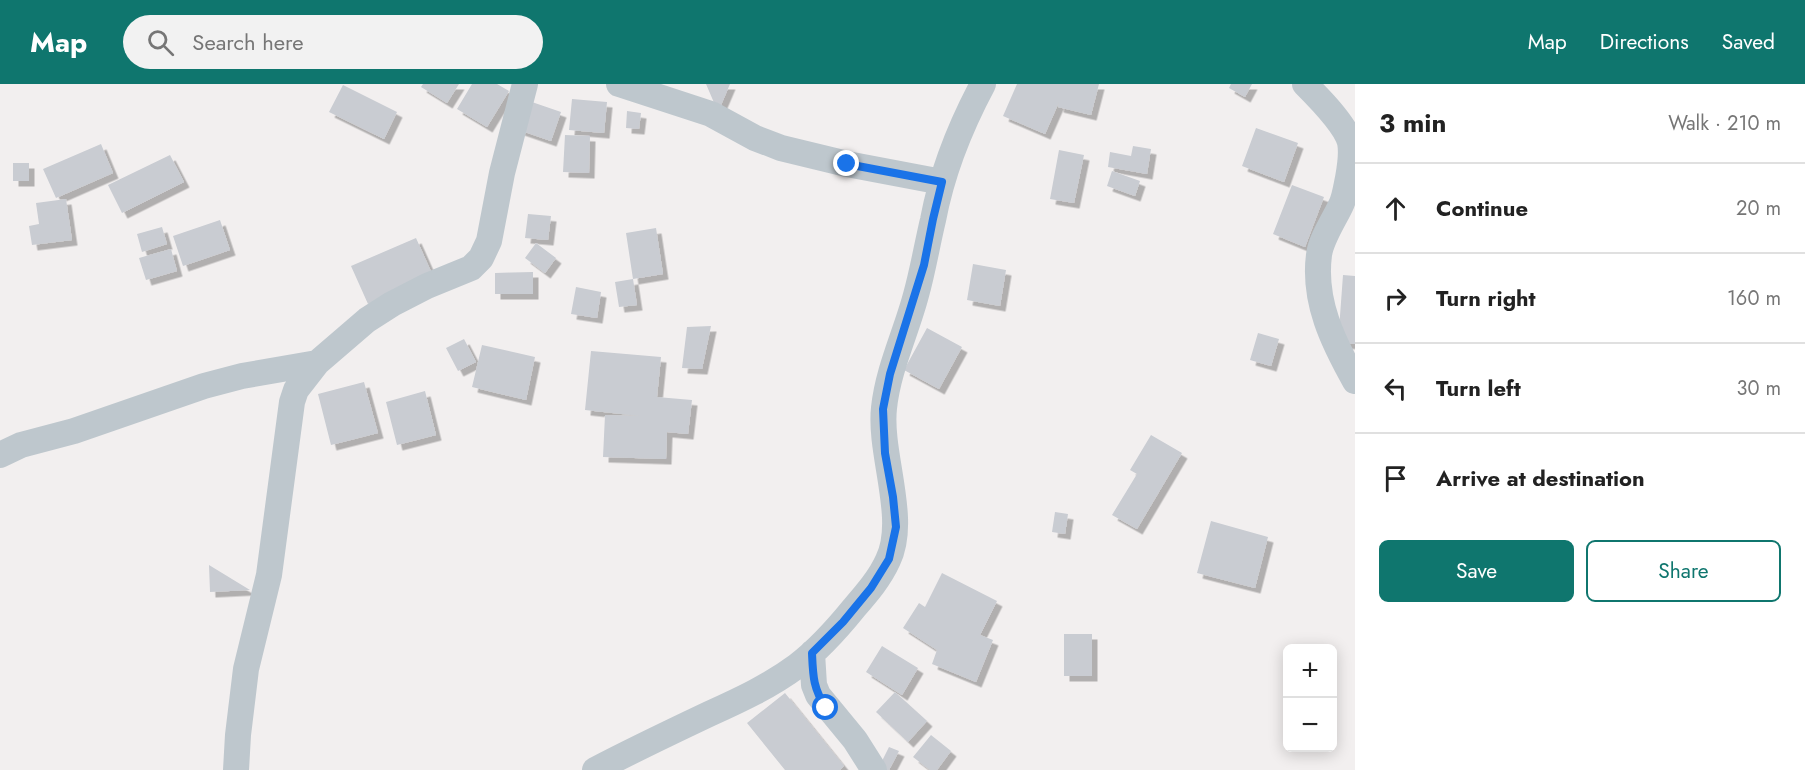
<!DOCTYPE html>
<meta charset="utf-8">
<style>
:root{--surface:#fff;--page:#f2f2f2;--text:#222;--muted:#767676;--line:#e0e0e0;--accent:#0f766e}
body{margin:0;font-family:Jost,sans-serif;background:var(--page);color:var(--text)}
.controls{position:absolute;right:18px;bottom:18px;display:grid;overflow:hidden;border-radius:9px;box-shadow:0 3px 15px #0003}
.controls button{width:54px;height:54px;display:grid;place-items:center;padding:0;border:0;border-bottom:2px solid var(--line);background:var(--surface);color:var(--text);font:30px sans-serif}
.stop{position:absolute;width:18px;height:18px;margin:-14px;border:4px solid #1a73e8;border-radius:50%;background:#fff}
.stop.end{background:#1a73e8;border-color:#fff;box-shadow:0 2px 6px #0008}
.list{margin:0;padding:0;list-style:none}
h2{display:flex;justify-content:space-between;align-items:center;height:78px;margin:0;padding:0 24px;font-size:26px}
h2 small{font-size:20px;font-weight:400;color:var(--muted)}
.list li{display:grid;grid-template-columns:39px 1fr auto;gap:18px;align-items:center;box-sizing:border-box;height:90px;padding:0 24px;border-top:2px solid var(--line)}
.list b{display:block;font-size:22px;white-space:nowrap}
.list em{font-size:20px;font-style:normal;color:var(--muted)}
.actions{display:flex;gap:12px;padding:18px 24px}
.actions a{flex:1;padding:14px 0;border:2px solid var(--accent);border-radius:9px;text-align:center;font-size:21px;color:var(--accent)}
.actions .main{background:var(--accent);color:#fff}
.icon{flex:none;width:33px;height:33px;fill:none;stroke:currentColor;stroke-width:2;stroke-linecap:round;stroke-linejoin:round}
.map{position:relative;flex:none;width:1355px;height:686px;overflow:hidden}
header{display:flex;align-items:center;gap:36px;box-sizing:border-box;height:84px;padding:0 30px;background:var(--accent);color:#fff}
header strong{font-size:28px}
nav{display:flex;gap:33px;margin-inline-start:auto;font-size:21px}
.search{width:420px;height:54px;background:var(--page);display:flex;align-items:center;gap:15px;box-sizing:border-box;padding:0 21px;border-radius:33px;color:var(--muted);font-size:22px}
main{display:flex}
aside{flex:1;background:var(--surface)}
.map>svg:first-child{display:block}
</style>
<header>
<strong>Map</strong>
<div class="search"><svg class="icon" aria-label="search" viewBox="0 0 24 24"><circle cx="10" cy="10" r="6"/><path d="M15 15l6 6"/></svg>Search here</div>
<nav><a>Map</a><a>Directions</a><a>Saved</a></nav>
</header>
<main>
<div class="map">
<svg width="1355" height="686" viewBox="0 0 1355 686">
<defs>
<filter id="shadow"><feDropShadow dx="5.5" dy="5.5" stdDeviation="0" flood-color="#0004"/></filter>
</defs>
<rect width="100%" height="100%" fill="#f2efef"/>
<path fill="#c9ccd2" filter="url(#shadow)" d="M423 0H459L447 19 421 3Z
M472 0H497L509 7 487 43 457 25Z
M706 0H730L718 28Z
M1017 0H1099L1091 31 1058 23 1059 18 1045 50 1003 32Z
M1231 0H1252L1245 13 1229 4Z
M343 1 397 28 384 55 329 28Z
M572 15 607 18 604 49 569 46Z
M529 17 561 28 551 57 519 46Z
M627 27 641 29 639 45 626 44Z
M1256 44 1298 59 1284 98 1242 82Z
M565 51 590 52 589 89 563 88Z
M101 60 113 89 56 114 43 85Z
M1133 62 1151 65 1147 90 1108 83 1110 68 1131 72Z
M1059 66 1084 71 1074 119 1050 115Z
M170 71 184 98 122 129 108 101Z
M13 79H29V97H13Z
M1112 87 1140 97 1135 112 1107 102Z
M1292 101 1324 113 1305 163 1273 150Z
M66 115 72 156 32 161 29 142 39 140 36 119Z
M528 130 551 132 548 156 525 154Z
M220 136 230 166 183 182 173 152Z
M162 143 167 160 142 168 137 150Z
M656 144 663 190 633 195 626 149Z
M416 154 433 192 368 220 351 182Z
M536 159 556 174 545 189 525 174Z
M171 165 177 187 146 196 139 174Z
M973 180 1006 186 1000 222 967 216Z
M533 188V210H495V189Z
M1343 191 1355 192V260L1338 259Z
M633 195 637 221 619 223 615 198Z
M576 203 601 208 597 234 571 230Z
M711 242 702 285 682 284 687 243Z
M927 244 962 263 939 305 904 286Z
M1258 249 1279 255 1271 282 1250 276Z
M464 255 476 278 458 287 446 264Z
M482 261 535 273 526 316 472 303Z
M591 267 661 273 657 313 692 316 688 350 667 348 666 375 603 373 605 331 640 332 585 326Z
M364 298 378 349 331 361 318 310Z
M425 307 436 351 397 361 386 318Z
M1151 351 1182 369 1137 445 1112 431 1137 390 1130 386Z
M1055 428 1068 430 1065 450 1052 448Z
M1211 437 1268 453 1255 504 1197 489Z
M209 481 250 506 210 508Z
M942 489 997 517 980 551 993 556 976 598 932 580 937 566 903 544 919 519 925 523Z
M1064 550H1092V592H1064Z
M882 562 918 584 902 611 866 588Z
M895 608 927 637 908 658 876 628Z
M785 609 844 682 840 686H785L747 639Z
M931 651 951 667 937 686H930L913 673Z
M889 663 899 667 889 686H884L879 683Z"/>
<g fill="none" stroke-linecap="round" stroke-linejoin="round">
<path stroke="#bec7cd" stroke-width="26" d="M619 0 711 30 755 54 781 64 847 80 942 98
M1305 0C1318 13 1345 40 1350 58 1352 68 1350 83 1348 94 1346 103 1345 113 1341 121 1334 136 1321 155 1319 171 1313 217 1333 258 1355 297
M0 371 21 361 74 347 204 302 242 292 317 279 367 236 392 220 427 202 471 184 481 174 489 157 502 89 525 0
M812 569 814 601 818 611 855 656 874 686
M236 686 238 651 246 585 269 491 292 318 296 306 317 279
M595 686C633 666 671 648 709 630 740 616 770 602 797 582 818 566 837 545 854 524 867 509 880 494 888 476 908 435 879 370 884 324 888 285 906 249 916 211 923 186 927 161 933 136 942 88 960 43 983 0"/>
</g>
<g fill="none" stroke-linecap="round" stroke-linejoin="round">
<path stroke="#1a73e8" stroke-width="8" d="M826 624C813 604 813 592 812 569L843 538 871 504 889 475 896 443 893 413 885 369 883 325 890 290 924 181 933 135 942 98 847 80"/>
</g>
</svg>
<div class="controls">
<button>+</button>
<button>−</button>
</div>
<div class="stop" style="left:826px;top:624px"></div>
<div class="stop end" style="left:847px;top:80px"></div>
</div>
<aside>
<h2>3 min<small>Walk · 210 m</small></h2>
<ul class="list">
<li><svg class="icon" aria-label="ahead" viewBox="0 0 24 24"><path d="M12 20V5M6 11l6-6 6 6"/></svg><div><b>Continue</b></div><em>20 m</em></li>
<li><svg class="icon" aria-label="right" viewBox="0 0 24 24"><path d="M7 20v-9h11M14 6l5 5-5 5"/></svg><div><b>Turn right</b></div><em>160 m</em></li>
<li><svg class="icon" aria-label="left" viewBox="0 0 24 24"><path d="M17 20v-9H6M10 6l-5 5 5 5"/></svg><div><b>Turn left</b></div><em>30 m</em></li>
<li><svg class="icon" aria-label="arrive" viewBox="0 0 24 24"><path d="M6 21V4h12l-3 4 3 4H6"/></svg><div><b>Arrive at destination</b></div></li>
</ul>
<div class="actions"><a class="main">Save</a><a>Share</a></div>
</aside>
</main>
